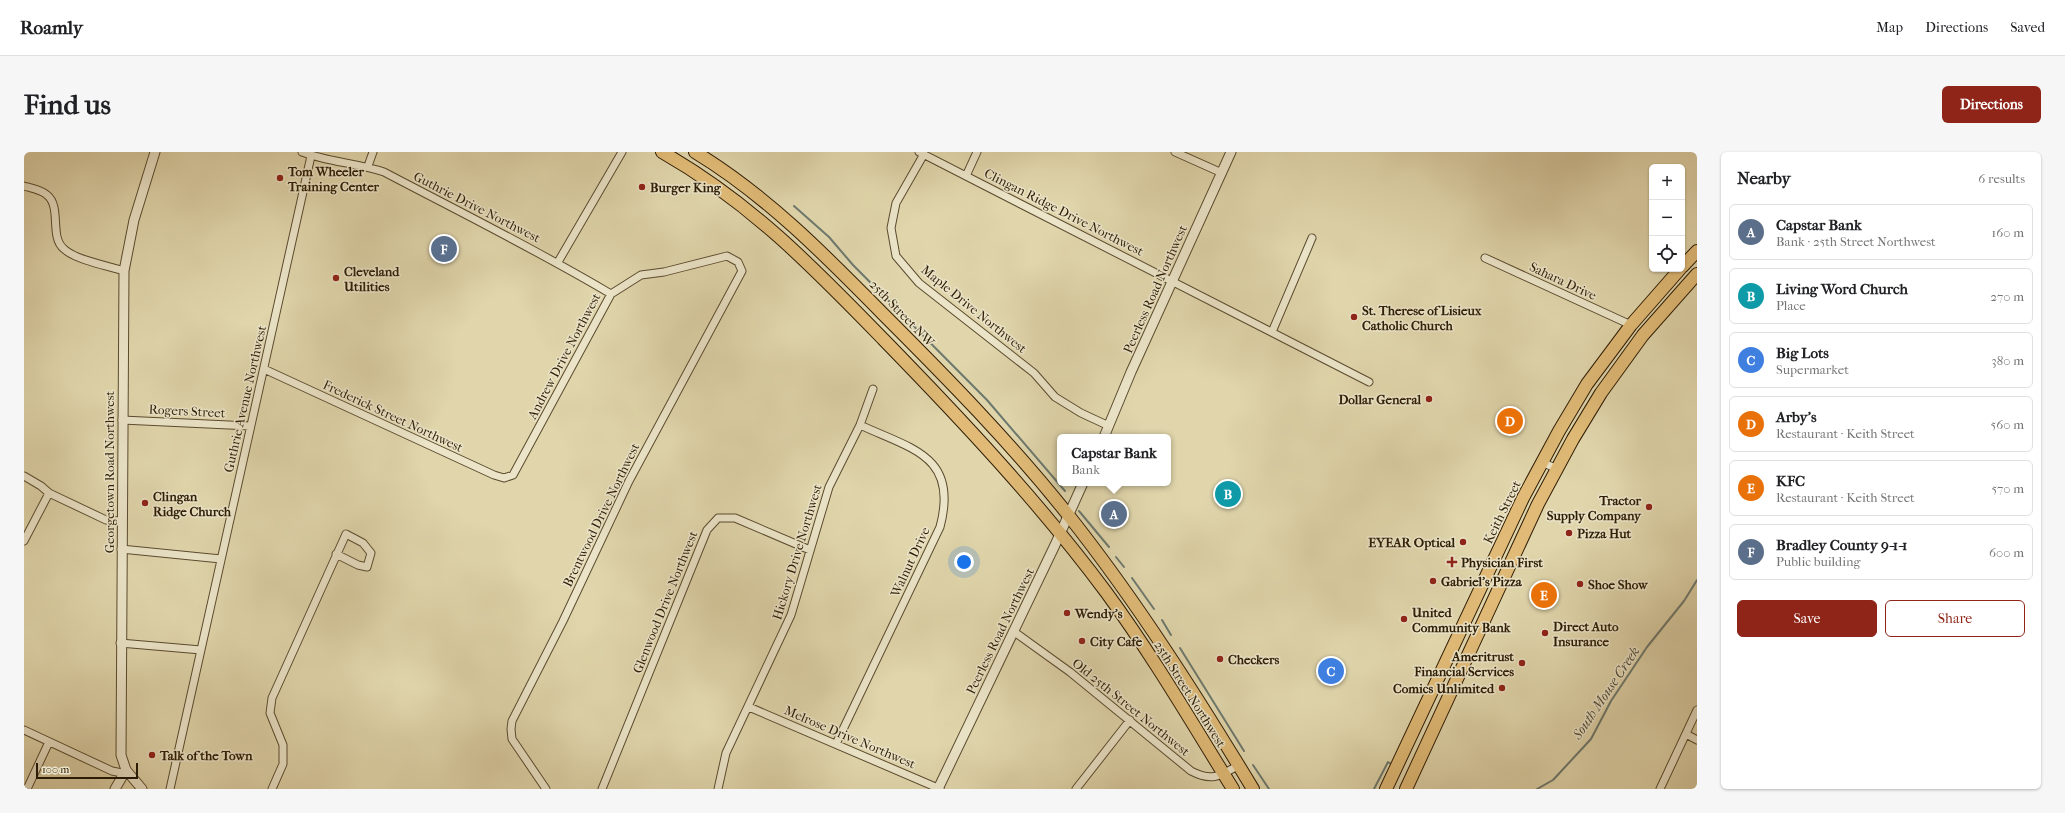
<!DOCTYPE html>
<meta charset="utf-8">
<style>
:root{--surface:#fff;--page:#f6f6f6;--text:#202124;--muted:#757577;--line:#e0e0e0;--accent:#8f2418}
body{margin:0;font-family:"IM FELL French Canon",serif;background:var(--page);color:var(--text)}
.controls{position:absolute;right:12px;top:12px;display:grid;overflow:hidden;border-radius:6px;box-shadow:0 1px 3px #0004}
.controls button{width:36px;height:36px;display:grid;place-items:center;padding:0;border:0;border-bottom:1px solid var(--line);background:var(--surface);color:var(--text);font:20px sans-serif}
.scale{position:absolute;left:12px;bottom:10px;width:102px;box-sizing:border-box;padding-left:4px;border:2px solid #2e1d06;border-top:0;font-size:11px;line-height:14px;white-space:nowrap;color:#2e1d06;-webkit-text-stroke:3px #ebe4c8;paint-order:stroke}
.you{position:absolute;left:940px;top:410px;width:14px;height:14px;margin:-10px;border:3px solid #fff;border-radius:50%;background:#1a73e8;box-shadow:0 0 0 6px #1a73e833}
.badge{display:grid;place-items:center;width:26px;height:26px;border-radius:50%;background:var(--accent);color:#fff;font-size:13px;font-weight:700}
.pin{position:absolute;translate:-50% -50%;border:2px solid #fff;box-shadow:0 1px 4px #0006}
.popup{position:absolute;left:1033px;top:282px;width:114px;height:52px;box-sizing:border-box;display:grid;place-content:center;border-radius:6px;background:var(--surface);filter:drop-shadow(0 1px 3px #0005);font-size:13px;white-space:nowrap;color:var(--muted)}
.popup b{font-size:15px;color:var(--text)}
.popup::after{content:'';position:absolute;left:50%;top:100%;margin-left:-8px;border:8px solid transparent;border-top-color:var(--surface)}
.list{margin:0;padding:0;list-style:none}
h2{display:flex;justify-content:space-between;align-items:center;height:52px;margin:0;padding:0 16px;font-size:17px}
h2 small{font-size:13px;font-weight:400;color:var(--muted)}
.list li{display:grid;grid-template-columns:26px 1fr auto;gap:12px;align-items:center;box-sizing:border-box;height:56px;margin:0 8px 8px;padding:0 8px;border:1px solid var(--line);border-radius:6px}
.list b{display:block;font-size:15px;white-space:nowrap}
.list p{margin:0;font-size:13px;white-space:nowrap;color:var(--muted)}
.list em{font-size:13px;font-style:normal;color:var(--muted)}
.actions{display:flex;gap:8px;padding:12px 16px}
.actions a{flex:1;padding:9px 0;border:1px solid var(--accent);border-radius:6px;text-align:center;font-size:14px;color:var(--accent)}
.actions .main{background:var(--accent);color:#fff}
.icon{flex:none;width:22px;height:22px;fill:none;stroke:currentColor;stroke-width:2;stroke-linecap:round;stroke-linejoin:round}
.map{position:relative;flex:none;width:1673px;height:637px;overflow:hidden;border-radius:6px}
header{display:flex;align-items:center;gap:24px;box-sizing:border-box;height:56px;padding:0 20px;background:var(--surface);border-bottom:1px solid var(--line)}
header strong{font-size:19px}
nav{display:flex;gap:22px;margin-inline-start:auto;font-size:14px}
.intro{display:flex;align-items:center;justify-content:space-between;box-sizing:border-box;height:96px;padding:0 24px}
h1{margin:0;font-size:28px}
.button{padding:10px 18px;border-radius:6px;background:var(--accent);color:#fff;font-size:14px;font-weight:700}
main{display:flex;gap:24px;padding:0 24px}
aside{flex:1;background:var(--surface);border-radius:6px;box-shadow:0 1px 3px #0004}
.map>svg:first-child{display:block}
</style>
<header>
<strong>Roamly</strong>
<nav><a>Map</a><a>Directions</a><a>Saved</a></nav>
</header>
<div class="intro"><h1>Find us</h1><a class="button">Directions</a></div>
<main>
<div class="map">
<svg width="1673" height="637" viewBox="0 0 1673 637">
<rect width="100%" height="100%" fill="#e0d5ab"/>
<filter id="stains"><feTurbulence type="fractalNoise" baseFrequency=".005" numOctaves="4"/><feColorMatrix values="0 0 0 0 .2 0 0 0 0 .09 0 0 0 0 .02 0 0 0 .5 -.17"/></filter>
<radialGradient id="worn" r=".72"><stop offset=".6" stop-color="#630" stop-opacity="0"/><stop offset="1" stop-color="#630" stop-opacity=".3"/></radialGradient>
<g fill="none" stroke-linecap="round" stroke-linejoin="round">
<path stroke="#6d796e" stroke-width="2" d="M770 54 805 85 829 113 963 248 1041 339
M1055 359 1085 395
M1092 405 1100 415
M1108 426 1130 457
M1138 468 1147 483
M1156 496 1220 599
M1229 613 1245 637
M1350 637 1364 610 1367 612
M1513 637 1529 628 1567 587 1587 549 1623 495 1660 449 1673 428"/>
<defs>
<path id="minor" d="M278 0C304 10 333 11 360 20 436 60 513 98 587 142
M895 0 1345 230
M1151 0 1198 21
M900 2 872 51 867 76 872 104 895 131 1010 221 1031 245 1057 261 1085 274
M344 14 349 0
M942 24 953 0
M0 34C7 36 18 38 23 43 38 55 25 85 40 97 52 108 84 114 100 119
M1461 106 1607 173
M534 110 598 0
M1248 180 1288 86
M240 217 470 323 480 326 489 323 587 142 617 123 640 120 703 104 714 110 718 119 605 329 539 469 488 569 487 577 488 587 522 637
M98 268 226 274
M1518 310 1533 317
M0 324 17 334 25 341 82 368 97 369
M0 389 25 341
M97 397 197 407
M989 479 1046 520 1167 619C1188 630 1196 624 1215 613
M96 491 177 498
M725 555 916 637
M0 578 88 619 98 621
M1662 582 1673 588
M812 592 916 375C935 304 888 297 836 273
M3 637 25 590
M146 637 287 4
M248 637 259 612V593L246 561 248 546 322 382 339 391 347 401 343 415 334 413 312 402
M578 637 683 378 694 366H711L786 398
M694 637 702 601 767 463 805 335 836 273 849 237
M1052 637 1106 568
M1636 637 1673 558"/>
<path id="tertiary" d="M1080 285 1107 220 1207 0
M91 637 102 618
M118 637 102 618 97 603 100 119 110 68 131 0
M914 637 1031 393 1059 331"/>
<path id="primary" d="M1658 115 1673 99
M1362 637 1499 346 1535 279 1563 232 1607 173 1656 117
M1382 637 1514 352 1549 287 1577 241 1619 183 1673 122"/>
<path id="trunk" d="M638 0C726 50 789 115 859 187 937 267 1015 350 1082 440 1129 504 1168 571 1209 637
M671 0C742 43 801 103 859 162 923 226 988 292 1045 364 1113 450 1172 543 1229 637"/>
</defs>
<use href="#minor" stroke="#5a4b2f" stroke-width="9"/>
<use href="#tertiary" stroke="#5a4b2f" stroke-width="11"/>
<use href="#primary" stroke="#2e1d06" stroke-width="14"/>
<use href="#trunk" stroke="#2e1d06" stroke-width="14"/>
<use href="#minor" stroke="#ebe4c8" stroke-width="7"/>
<use href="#tertiary" stroke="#ebe4c8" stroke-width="9"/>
<use href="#primary" stroke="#e0ba76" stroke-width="12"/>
<use href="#trunk" stroke="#e0ba76" stroke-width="12"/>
</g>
<g fill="#8f2418" stroke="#ebe4c8" stroke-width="1.5">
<circle cx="256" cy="26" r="4"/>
<circle cx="618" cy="35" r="4"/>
<circle cx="312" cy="126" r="4"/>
<circle cx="1330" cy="165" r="4"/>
<circle cx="1405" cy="247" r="4"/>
<circle cx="121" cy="351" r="4"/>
<circle cx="1625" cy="355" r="4"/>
<circle cx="1545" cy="381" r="4"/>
<circle cx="1439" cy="390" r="4"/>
<path d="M1426 404h4v4h4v4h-4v4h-4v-4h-4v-4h4z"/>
<circle cx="1409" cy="429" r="4"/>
<circle cx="1556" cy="432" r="4"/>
<circle cx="1043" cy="461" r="4"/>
<circle cx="1380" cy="467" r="4"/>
<circle cx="1521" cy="481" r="4"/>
<circle cx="1058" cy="489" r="4"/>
<circle cx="1196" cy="507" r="4"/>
<circle cx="1498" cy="511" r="4"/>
<circle cx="1478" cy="536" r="4"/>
<circle cx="128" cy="603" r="4"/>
</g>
<g text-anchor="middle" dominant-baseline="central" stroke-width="3" stroke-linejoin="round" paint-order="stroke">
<g font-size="13" font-weight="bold" fill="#2e1d06" stroke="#ebe4c8" text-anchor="start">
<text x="264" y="19">Tom Wheeler<tspan x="264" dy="15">Training Center</tspan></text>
<text x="626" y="35">Burger King</text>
<text x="320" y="119">Cleveland<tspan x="320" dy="15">Utilities</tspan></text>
<text x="1338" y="158">St. Therese of Lisieux<tspan x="1338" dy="15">Catholic Church</tspan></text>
<text x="1397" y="247" text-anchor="end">Dollar General</text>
<text x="129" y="344">Clingan<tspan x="129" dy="15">Ridge Church</tspan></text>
<text x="1617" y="348" text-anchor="end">Tractor<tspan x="1617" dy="15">Supply Company</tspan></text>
<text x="1553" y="381">Pizza Hut</text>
<text x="1431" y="390" text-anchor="end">EYEAR Optical</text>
<text x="1437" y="410">Physician First</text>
<text x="1417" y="429">Gabriel's Pizza</text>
<text x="1564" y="432">Shoe Show</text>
<text x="1388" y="460">United<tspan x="1388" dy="15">Community Bank</tspan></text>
<text x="1051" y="461">Wendy's</text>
<text x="1529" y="474">Direct Auto<tspan x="1529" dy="15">Insurance</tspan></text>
<text x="1066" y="489">City Cafe</text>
<text x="1490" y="504" text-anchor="end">Ameritrust<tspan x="1490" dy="15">Financial Services</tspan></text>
<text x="1204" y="507">Checkers</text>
<text x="1470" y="536" text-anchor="end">Comics Unlimited</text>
<text x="136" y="603">Talk of the Town</text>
</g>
<g font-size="13" fill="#2e1d06" stroke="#ebe4c8">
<text transform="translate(453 55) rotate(27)">Guthrie Drive Northwest</text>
<text transform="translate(1040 60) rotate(27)">Clingan Ridge Drive Northwest</text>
<text transform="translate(1539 129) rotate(25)">Sahara Drive</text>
<text transform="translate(1131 137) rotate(-66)">Peerless Road Northwest</text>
<text transform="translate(950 157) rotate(39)">Maple Drive Northwest</text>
<text transform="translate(878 161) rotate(46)">25th Street NW</text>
<text transform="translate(540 204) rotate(-62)">Andrew Drive Northwest</text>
<text transform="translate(221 247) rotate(-77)">Guthrie Avenue Northwest</text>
<text transform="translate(163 259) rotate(3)">Rogers Street</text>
<text transform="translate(369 264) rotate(25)">Frederick Street Northwest</text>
<text transform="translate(85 320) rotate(-90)">Georgetown Road Northwest</text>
<text transform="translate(1478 360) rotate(-64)">Keith Street</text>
<text transform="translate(577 363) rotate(-64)">Brentwood Drive Northwest</text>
<text transform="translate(773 400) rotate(-73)">Hickory Drive Northwest</text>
<text transform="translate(886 410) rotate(-65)">Walnut Drive</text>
<text transform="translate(641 450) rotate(-68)">Glenwood Drive Northwest</text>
<text transform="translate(976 479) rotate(-64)">Peerless Road Northwest</text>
<text transform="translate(1166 542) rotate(58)">25th Street Northwest</text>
<text transform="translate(1107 555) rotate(39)">Old 25th Street Northwest</text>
<text transform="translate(826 585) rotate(23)">Melrose Drive Northwest</text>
</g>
<g font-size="14" font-style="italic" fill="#4e4b3a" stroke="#ebe4c8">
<text transform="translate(1582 541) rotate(-56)">South Mouse Creek</text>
</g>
</g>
<rect width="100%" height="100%" filter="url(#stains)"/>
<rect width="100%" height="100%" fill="url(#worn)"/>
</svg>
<div class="controls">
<button>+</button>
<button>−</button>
<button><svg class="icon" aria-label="locate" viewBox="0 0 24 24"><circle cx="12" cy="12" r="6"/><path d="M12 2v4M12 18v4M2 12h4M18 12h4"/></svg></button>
</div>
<div class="scale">100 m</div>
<div class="you"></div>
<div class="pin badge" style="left:1090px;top:362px;background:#5c6f8a">A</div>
<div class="popup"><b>Capstar Bank</b>Bank</div>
<div class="pin badge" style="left:1204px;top:342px;background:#0f9aa8">B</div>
<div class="pin badge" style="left:1307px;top:519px;background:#3f7fe0">C</div>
<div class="pin badge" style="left:1486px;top:269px;background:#e8710a">D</div>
<div class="pin badge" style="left:1520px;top:443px;background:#e8710a">E</div>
<div class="pin badge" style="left:420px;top:97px;background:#5c6f8a">F</div>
</div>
<aside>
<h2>Nearby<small>6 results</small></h2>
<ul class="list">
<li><span class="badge" style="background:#5c6f8a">A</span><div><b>Capstar Bank</b><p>Bank · 25th Street Northwest</p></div><em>160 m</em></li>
<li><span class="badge" style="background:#0f9aa8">B</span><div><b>Living Word Church</b><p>Place</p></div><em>270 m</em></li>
<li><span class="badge" style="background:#3f7fe0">C</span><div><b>Big Lots</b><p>Supermarket</p></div><em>380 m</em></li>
<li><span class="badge" style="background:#e8710a">D</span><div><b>Arby's</b><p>Restaurant · Keith Street</p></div><em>560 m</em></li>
<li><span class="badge" style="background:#e8710a">E</span><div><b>KFC</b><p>Restaurant · Keith Street</p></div><em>570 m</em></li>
<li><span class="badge" style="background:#5c6f8a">F</span><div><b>Bradley County 9-1-1</b><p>Public building</p></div><em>600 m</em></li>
</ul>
<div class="actions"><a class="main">Save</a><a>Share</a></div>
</aside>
</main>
